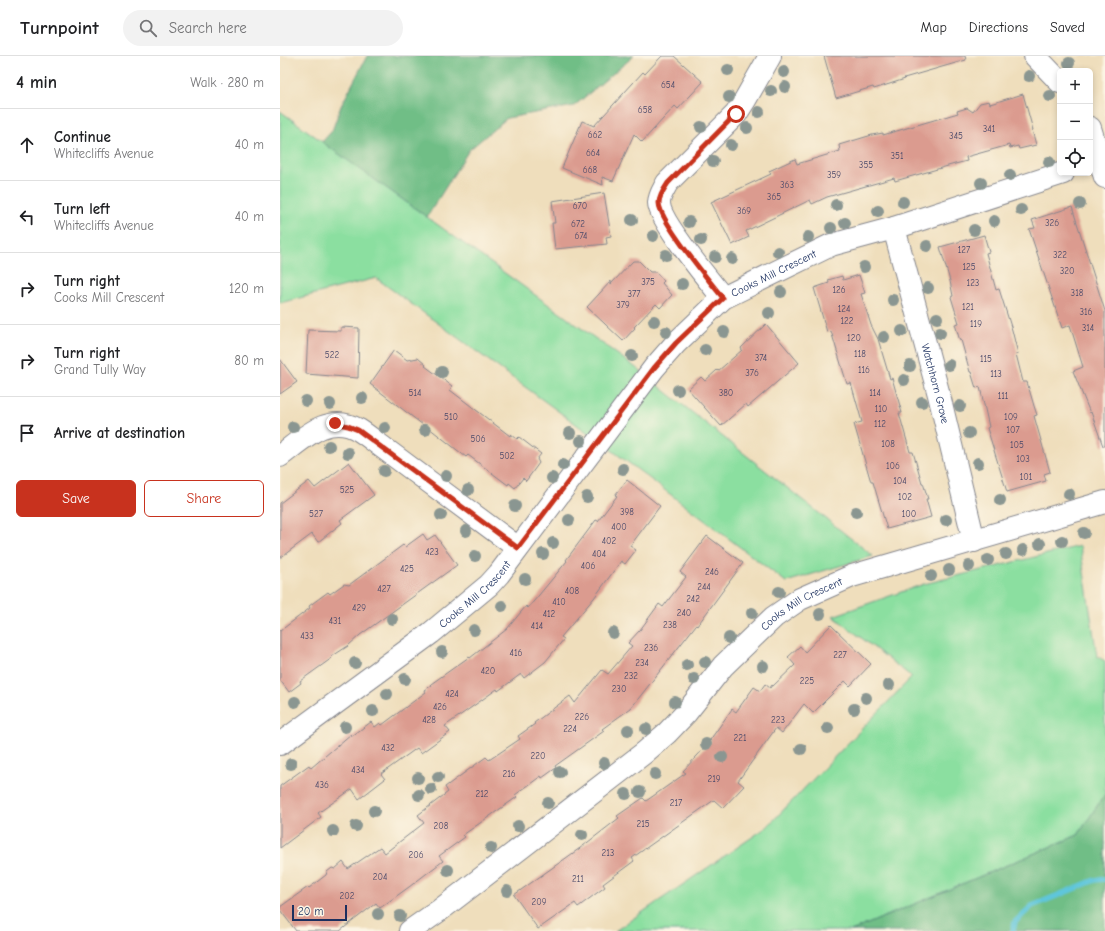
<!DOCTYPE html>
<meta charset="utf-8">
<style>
:root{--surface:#fff;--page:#f2f2f2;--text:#202124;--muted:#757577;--line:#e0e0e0;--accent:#c8321e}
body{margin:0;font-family:"Comic Neue",sans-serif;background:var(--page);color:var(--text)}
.controls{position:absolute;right:12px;top:12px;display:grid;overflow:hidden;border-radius:6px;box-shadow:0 2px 6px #0003}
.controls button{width:36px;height:36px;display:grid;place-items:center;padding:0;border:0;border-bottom:1px solid var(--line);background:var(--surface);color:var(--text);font:20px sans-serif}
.scale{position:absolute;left:12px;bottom:10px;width:55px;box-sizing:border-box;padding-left:4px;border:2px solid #1b2f5e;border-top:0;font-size:11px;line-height:14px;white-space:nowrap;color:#1b2f5e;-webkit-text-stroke:3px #fcf5e5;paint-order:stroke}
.stop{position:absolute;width:12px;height:12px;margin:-9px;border:3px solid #c8321e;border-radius:50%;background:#fff}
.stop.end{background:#c8321e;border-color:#fff;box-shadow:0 1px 4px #0008}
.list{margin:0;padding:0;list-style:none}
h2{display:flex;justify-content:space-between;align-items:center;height:52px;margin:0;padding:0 16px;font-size:17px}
h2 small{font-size:13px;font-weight:400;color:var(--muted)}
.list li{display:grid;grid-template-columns:26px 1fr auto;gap:12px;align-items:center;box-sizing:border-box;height:72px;padding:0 16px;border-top:1px solid var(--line)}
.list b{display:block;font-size:15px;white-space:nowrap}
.list p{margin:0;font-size:13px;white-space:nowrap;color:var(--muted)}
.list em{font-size:13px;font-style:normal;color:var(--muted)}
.actions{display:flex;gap:8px;padding:12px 16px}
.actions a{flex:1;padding:9px 0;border:1px solid var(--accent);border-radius:6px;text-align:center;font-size:14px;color:var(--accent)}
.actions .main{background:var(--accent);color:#fff}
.icon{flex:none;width:22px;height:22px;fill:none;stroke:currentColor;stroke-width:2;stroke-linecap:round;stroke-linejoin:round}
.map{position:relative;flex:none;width:825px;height:875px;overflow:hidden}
header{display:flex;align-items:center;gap:24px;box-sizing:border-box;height:56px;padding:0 20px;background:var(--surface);border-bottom:1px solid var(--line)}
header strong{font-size:19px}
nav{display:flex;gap:22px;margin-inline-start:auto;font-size:14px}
.search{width:280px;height:36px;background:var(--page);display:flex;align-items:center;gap:10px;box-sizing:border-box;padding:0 14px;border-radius:22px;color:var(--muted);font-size:15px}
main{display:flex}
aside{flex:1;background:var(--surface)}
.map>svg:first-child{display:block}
</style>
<header>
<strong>Turnpoint</strong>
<div class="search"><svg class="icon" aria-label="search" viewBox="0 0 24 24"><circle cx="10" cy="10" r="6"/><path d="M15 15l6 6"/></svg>Search here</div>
<nav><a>Map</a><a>Directions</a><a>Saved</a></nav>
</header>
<main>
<aside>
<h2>4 min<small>Walk · 280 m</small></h2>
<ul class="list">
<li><svg class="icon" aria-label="ahead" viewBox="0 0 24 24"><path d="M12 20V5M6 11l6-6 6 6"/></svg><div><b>Continue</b><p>Whitecliffs Avenue</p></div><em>40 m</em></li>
<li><svg class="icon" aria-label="left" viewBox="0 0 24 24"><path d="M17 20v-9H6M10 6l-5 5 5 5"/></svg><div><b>Turn left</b><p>Whitecliffs Avenue</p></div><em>40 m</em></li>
<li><svg class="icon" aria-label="right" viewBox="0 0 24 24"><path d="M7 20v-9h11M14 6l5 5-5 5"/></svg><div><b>Turn right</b><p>Cooks Mill Crescent</p></div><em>120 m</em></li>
<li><svg class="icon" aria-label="right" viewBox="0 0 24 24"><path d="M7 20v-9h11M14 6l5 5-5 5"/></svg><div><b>Turn right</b><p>Grand Tully Way</p></div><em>80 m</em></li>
<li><svg class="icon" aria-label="arrive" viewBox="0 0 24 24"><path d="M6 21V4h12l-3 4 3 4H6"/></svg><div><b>Arrive at destination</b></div></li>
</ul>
<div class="actions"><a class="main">Save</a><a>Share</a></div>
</aside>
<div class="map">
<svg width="825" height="875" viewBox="0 0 825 875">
<rect width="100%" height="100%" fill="#fcf5e5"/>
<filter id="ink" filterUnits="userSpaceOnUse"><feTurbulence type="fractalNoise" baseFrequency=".025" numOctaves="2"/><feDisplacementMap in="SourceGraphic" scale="8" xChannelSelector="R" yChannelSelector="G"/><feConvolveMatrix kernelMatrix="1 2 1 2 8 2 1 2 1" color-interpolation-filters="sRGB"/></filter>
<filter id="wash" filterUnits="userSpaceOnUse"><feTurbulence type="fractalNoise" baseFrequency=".012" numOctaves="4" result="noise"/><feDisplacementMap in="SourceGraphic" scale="16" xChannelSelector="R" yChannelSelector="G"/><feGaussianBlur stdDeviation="0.9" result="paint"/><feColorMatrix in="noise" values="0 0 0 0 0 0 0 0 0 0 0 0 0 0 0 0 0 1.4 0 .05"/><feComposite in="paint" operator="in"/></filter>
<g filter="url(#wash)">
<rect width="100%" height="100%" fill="#efdebc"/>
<path fill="#8bdfa0" stroke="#53877f" d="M0 55 355 311 593 500 506 526 345 404 96 222 0 247Z
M800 490 817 600 825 605V738L798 779 571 875H335L487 771 632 621 553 560 644 528Z"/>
<path fill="#70be86" stroke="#467672" d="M87 0H354L294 50 227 62 189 94 147 161 42 86 52 75 61 50Z
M825 738V875H571L798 779Z"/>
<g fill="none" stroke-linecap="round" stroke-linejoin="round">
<path stroke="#5fc6db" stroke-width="5.5" d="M733 875 735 866 752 850 815 824 825 823"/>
</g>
<g id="blocks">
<path fill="#db9b8f" d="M382 0H394L423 26 398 53 395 50 362 86 354 78 333 125 322 121 323 129 282 112 302 65 314 70 363 16 365 18Z
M544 0H685L686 4 624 22 625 23 594 33 593 31 556 42Z
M743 38 753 74H752L756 89 739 93 738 90 730 92 729 89 686 101 687 105 675 108 615 125 614 122 547 141 532 148 530 144 466 175 469 181 452 189 431 146 491 118 489 115 515 103 517 108 560 95 559 89 592 79 603 77V79L678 57 677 55 687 52 693 56 700 47 709 45 710 48Z
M324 137 331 180 326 181 327 188 275 193 272 167H275L272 145Z
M792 151 825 255V390H823L811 356 810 357 793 315 803 311 790 269 782 272 749 173 755 172 752 164Z
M704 179 709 196 706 197 716 234 719 233 732 274 738 298H736L743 326H747L754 350 757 359 754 360 770 416 764 418 766 425 727 436 707 372 709 371 700 331 696 332 691 316H690L681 284 680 285 675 268 679 267 671 241 673 240 670 225 660 191Z
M353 205H359L370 216H376L384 225 382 227 392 239 380 252 376 248 354 271 355 272 343 285 307 251 331 225V228Z
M579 219 585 237 581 238 591 269 598 283 610 323 612 322 622 357H619L630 396H633L642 427H643L648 443H646L651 461 607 473 593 426H591L574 368 582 366 571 327 567 328 551 275 547 276 534 232 549 227 548 224 562 220 563 224Z
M486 268 519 307 468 351 466 348 441 370 408 333 421 321 425 325 437 314 438 315 462 294 461 292Z
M61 271 79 272 78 322 26 318 28 274 61 275Z
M114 294 127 304 138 302 146 309 145 310 172 330 170 334 230 380 231 378 237 383 239 381 261 398 257 403 259 407 246 425 243 422 235 432 229 427 228 429 188 399 186 401 144 368 143 369 90 328Z
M0 303 17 326 0 338Z
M69 406 94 439 60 464 62 467 38 486 32 478 0 502V447L29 425 35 432Z
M347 424 380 450 350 490 356 494 345 508 341 505 314 542 281 581 284 583 265 606 244 622 241 618 218 635 217 633 199 646 165 670 170 676 141 697 137 692 101 718 105 723 79 743 72 733 38 757 41 761 0 792V730L29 709 31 712 71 678 72 680 91 666 95 671 100 667 102 669 146 636 145 634 152 629 151 628 189 601 190 602 227 573 246 550 248 552 259 539 287 505 286 504 316 464 318 465 337 440 335 439Z
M143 478 147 484 155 479 177 509 80 579 68 590 51 601 52 602 20 625 21 627 9 636 0 624V575L30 552 29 550 48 536 50 538 64 528 69 529 123 489 125 491Z
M427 480 463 507 417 570 416 569 351 652 322 673 324 675 275 710 276 712 262 722 261 720 235 739 237 741 183 779 185 781 159 800 163 805 129 831 100 852 96 847 60 875H16L0 854V851L28 831 29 832 46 819 47 816 52 812 55 813 63 806 68 813 100 791 105 797 144 767 138 759 168 736 165 731 206 701 209 704 240 683 238 680 255 668 254 667 290 640 295 647 322 614 328 618 352 590 348 587 360 574 379 548 383 551 406 521 400 516Z
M551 569 591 608 570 630 565 625 533 657 524 648 502 677 496 672 458 725 464 730 443 752 434 744 352 802 354 805 323 828 325 831 298 851 295 847 258 873 234 839 303 790 339 762 337 760 363 742 366 745 406 717 403 715 431 685 430 684 452 653 456 656 474 631 480 635 485 628 490 632 492 629 493 630 515 609 508 601 520 590 525 596Z"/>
</g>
</g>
<g filter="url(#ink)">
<use href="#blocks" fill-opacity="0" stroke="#85868d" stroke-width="1"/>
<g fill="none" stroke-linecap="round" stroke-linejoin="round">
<defs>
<g id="minor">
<path d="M755 0 780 26"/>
<path d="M810 72 825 121"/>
<path id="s1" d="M614 172 659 339 694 485"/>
<path d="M443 242C430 226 379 164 379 147 379 140 384 133 387 127L456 58 465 44 490 0"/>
<path d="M0 400C24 382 48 356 79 374 87 379 94 385 101 390L238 492"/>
<path id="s2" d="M0 688 151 577 209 529 219 518 374 312 396 287 443 242 551 189 614 172 783 117"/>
<path id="s3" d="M130 875 160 854 364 697 387 677 406 657 443 610 472 582 494 561 520 543 572 520 825 446"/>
</g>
</defs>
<use href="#minor" stroke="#85868d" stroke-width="24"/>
<use href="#minor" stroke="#fff" stroke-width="22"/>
</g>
<g fill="#8a9691">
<circle cx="789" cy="7" r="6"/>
<circle cx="448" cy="14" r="6"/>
<circle cx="504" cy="16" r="6"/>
<circle cx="749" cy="20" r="6"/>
<circle cx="505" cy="31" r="6"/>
<circle cx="491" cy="35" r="6"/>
<circle cx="770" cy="40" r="6"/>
<circle cx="449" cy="41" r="6"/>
<circle cx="479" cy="56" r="6"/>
<circle cx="421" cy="71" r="6"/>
<circle cx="467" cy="72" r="6"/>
<circle cx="451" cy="89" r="6"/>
<circle cx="433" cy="105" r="6"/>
<circle cx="769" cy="106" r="6"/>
<circle cx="730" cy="119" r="6"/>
<circle cx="701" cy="127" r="6"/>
<circle cx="623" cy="146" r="6"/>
<circle cx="800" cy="148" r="6"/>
<circle cx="556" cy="149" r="6"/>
<circle cx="741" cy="154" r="6"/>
<circle cx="598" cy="155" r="6"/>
<circle cx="352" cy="164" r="6"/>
<circle cx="714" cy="165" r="6"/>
<circle cx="409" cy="166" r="6"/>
<circle cx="565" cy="167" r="6"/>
<circle cx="551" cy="172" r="6"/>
<circle cx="694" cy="174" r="6"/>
<circle cx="373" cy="180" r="6"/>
<circle cx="528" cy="181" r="6"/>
<circle cx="421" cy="184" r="6"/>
<circle cx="647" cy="190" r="6"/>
<circle cx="498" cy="196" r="6"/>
<circle cx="386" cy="199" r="6"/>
<circle cx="435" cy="201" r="6"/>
<circle cx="452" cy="203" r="6"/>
<circle cx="584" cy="211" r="6"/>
<circle cx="402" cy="228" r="6"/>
<circle cx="648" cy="232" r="6"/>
<circle cx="501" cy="236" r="6"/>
<circle cx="613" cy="244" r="6"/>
<circle cx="489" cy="257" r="6"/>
<circle cx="657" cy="262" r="6"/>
<circle cx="374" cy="265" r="6"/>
<circle cx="622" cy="275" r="6"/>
<circle cx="386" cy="276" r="6"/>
<circle cx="444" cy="276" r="6"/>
<circle cx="660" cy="277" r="6"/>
<circle cx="604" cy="281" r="6"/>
<circle cx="425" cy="294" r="6"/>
<circle cx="352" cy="300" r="6"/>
<circle cx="669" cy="309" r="6"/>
<circle cx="630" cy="310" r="6"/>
<circle cx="162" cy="316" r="6"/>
<circle cx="624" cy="324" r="6"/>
<circle cx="398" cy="334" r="6"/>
<circle cx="82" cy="342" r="6"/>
<circle cx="26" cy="345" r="6"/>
<circle cx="642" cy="346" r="6"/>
<circle cx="50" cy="348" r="6"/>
<circle cx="680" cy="350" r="6"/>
<circle cx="13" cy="371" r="6"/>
<circle cx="105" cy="372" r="6"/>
<circle cx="145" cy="374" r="6"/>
<circle cx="290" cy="377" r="6"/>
<circle cx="689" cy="377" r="6"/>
<circle cx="301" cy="385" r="6"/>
<circle cx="49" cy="390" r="6"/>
<circle cx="68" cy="397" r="6"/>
<circle cx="698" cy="407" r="6"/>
<circle cx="283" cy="409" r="6"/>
<circle cx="343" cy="413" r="6"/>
<circle cx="104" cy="415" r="6"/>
<circle cx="166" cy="420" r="6"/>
<circle cx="272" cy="422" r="6"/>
<circle cx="188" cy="434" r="6"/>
<circle cx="789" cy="438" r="6"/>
<circle cx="307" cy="441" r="6"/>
<circle cx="720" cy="444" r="6"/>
<circle cx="235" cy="450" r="6"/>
<circle cx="576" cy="456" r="6"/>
<circle cx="161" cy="459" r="6"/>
<circle cx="289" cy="464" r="6"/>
<circle cx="666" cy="464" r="6"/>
<circle cx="186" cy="475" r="6"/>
<circle cx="804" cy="477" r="6"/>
<circle cx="782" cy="485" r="6"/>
<circle cx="273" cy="487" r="6"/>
<circle cx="760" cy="488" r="6"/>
<circle cx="743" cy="494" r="6"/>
<circle cx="263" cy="498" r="6"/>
<circle cx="726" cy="498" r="6"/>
<circle cx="195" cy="500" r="6"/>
<circle cx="708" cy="504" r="6"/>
<circle cx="689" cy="510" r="6"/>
<circle cx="669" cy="514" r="6"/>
<circle cx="651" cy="520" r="6"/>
<circle cx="245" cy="523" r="6"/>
<circle cx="499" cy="536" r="6"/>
<circle cx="222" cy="550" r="6"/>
<circle cx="472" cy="557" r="6"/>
<circle cx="540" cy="558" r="6"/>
<circle cx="112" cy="563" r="6"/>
<circle cx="194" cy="574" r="6"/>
<circle cx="333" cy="577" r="6"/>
<circle cx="449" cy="582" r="6"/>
<circle cx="162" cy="596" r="6"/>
<circle cx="425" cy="606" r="6"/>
<circle cx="75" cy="607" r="6"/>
<circle cx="407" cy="609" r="6"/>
<circle cx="483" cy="610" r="6"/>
<circle cx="125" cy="623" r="6"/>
<circle cx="414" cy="623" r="6"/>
<circle cx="609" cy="629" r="6"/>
<circle cx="107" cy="638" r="6"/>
<circle cx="586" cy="642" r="6"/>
<circle cx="15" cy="646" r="6"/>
<circle cx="395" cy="646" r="6"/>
<circle cx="574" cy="653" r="6"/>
<circle cx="93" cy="655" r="6"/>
<circle cx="65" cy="671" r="6"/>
<circle cx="548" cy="672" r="6"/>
<circle cx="366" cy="673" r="6"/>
<circle cx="348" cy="674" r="6"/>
<circle cx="426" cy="688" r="6"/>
<circle cx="521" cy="693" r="6"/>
<circle cx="442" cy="701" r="6"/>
<circle cx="324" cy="707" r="6"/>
<circle cx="11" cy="708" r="6"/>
<circle cx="280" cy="716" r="6"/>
<circle cx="375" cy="718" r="6"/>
<circle cx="158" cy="721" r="6"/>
<circle cx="138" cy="722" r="6"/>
<circle cx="151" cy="733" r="6"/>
<circle cx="360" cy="736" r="6"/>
<circle cx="346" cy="738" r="6"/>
<circle cx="139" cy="739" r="6"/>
<circle cx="268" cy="747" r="6"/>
<circle cx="94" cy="755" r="6"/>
<circle cx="76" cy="770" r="6"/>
<circle cx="238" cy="770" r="6"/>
<circle cx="53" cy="775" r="6"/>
<circle cx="302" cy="779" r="6"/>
<circle cx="211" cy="792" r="6"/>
<circle cx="168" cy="814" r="6"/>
<circle cx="227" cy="835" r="6"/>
<circle cx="98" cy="858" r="6"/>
<circle cx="120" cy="860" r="6"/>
</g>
</g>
<g fill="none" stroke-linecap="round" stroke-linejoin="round" filter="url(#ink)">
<path stroke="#c8321e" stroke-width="5" d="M55 367 68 370 78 374 238 492 374 312 396 287 443 242C430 226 379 164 379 147 379 140 384 133 388 127L456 58"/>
</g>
<g text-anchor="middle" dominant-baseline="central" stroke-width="3.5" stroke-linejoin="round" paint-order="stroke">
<g font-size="9" fill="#4b4a6a">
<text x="388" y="29">654</text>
<text x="365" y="54">658</text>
<text x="709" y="73">341</text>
<text x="315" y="79">662</text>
<text x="676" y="80">345</text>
<text x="313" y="97">664</text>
<text x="617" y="100">351</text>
<text x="586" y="109">355</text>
<text x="310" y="114">668</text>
<text x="554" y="119">359</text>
<text x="507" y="129">363</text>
<text x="494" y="141">365</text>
<text x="300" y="150">670</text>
<text x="464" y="155">369</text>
<text x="772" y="167">326</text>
<text x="298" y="168">672</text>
<text x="301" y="180">674</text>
<text x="684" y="194">127</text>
<text x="780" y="199">322</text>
<text x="689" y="211">125</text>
<text x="787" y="215">320</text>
<text x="368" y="226">375</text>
<text x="693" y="227">123</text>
<text x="559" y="234">126</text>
<text x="797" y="237">318</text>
<text x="354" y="238">377</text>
<text x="343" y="249">379</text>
<text x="688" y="251">121</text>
<text x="564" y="253">124</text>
<text x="806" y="256">316</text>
<text x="567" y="265">122</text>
<text x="696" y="268">119</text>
<text x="808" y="272">314</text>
<text x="574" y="282">120</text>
<text x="580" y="298">118</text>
<text x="52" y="299">522</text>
<text x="481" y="302">374</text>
<text x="706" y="303">115</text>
<text x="584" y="314">116</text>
<text x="472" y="317">376</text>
<text x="716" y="318">113</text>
<text x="135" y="337">514</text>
<text x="446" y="337">380</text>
<text x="595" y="337">114</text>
<text x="723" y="340">111</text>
<text x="601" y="353">110</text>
<text x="171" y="361">510</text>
<text x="731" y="361">109</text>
<text x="600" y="368">112</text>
<text x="733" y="374">107</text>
<text x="198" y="383">506</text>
<text x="608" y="388">108</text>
<text x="737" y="389">105</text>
<text x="227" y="400">502</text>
<text x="743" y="403">103</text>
<text x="613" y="410">106</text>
<text x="746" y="421">101</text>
<text x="620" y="425">104</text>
<text x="67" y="434">525</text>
<text x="625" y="441">102</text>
<text x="347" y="456">398</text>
<text x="36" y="458">527</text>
<text x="629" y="458">100</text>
<text x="339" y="471">400</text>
<text x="329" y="485">402</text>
<text x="152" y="496">423</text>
<text x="319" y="498">404</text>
<text x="308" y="510">406</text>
<text x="127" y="513">425</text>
<text x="432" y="516">246</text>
<text x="424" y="531">244</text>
<text x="104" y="533">427</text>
<text x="292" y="535">408</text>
<text x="413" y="543">242</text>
<text x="279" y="546">410</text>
<text x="79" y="552">429</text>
<text x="404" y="557">240</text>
<text x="269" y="558">412</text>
<text x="55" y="565">431</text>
<text x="390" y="569">238</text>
<text x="257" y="570">414</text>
<text x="27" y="580">433</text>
<text x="371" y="592">236</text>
<text x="236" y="597">416</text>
<text x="560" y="599">227</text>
<text x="362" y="607">234</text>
<text x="208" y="615">420</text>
<text x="351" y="620">232</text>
<text x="527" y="625">225</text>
<text x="339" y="633">230</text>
<text x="172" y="638">424</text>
<text x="160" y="651">426</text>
<text x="302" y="661">226</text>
<text x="149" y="664">428</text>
<text x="498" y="664">223</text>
<text x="290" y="673">224</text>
<text x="460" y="682">221</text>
<text x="108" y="692">432</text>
<text x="258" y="700">220</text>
<text x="78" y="714">434</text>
<text x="229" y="718">216</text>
<text x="434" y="723">219</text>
<text x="42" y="729">436</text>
<text x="202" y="738">212</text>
<text x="396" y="747">217</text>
<text x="363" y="768">215</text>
<text x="161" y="770">208</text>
<text x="328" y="797">213</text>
<text x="136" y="799">206</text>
<text x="100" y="821">204</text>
<text x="298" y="823">211</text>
<text x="67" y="840">202</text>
<text x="259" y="846">209</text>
</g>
<g font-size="11" fill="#1b2f5e" stroke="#fcf5e5">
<text stroke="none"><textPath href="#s2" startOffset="690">Cooks Mill Crescent</textPath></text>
<text stroke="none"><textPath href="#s1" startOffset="161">Watchhorn Grove</textPath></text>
<text stroke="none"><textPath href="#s2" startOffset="246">Cooks Mill Crescent</textPath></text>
<text stroke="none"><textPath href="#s3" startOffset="513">Cooks Mill Crescent</textPath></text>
</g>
</g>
</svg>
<div class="controls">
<button>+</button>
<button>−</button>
<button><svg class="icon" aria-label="locate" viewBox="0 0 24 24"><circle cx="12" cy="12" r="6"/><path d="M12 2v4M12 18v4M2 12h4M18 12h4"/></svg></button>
</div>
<div class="scale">20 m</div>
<div class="stop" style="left:456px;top:58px"></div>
<div class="stop end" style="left:55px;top:367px"></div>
</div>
</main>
